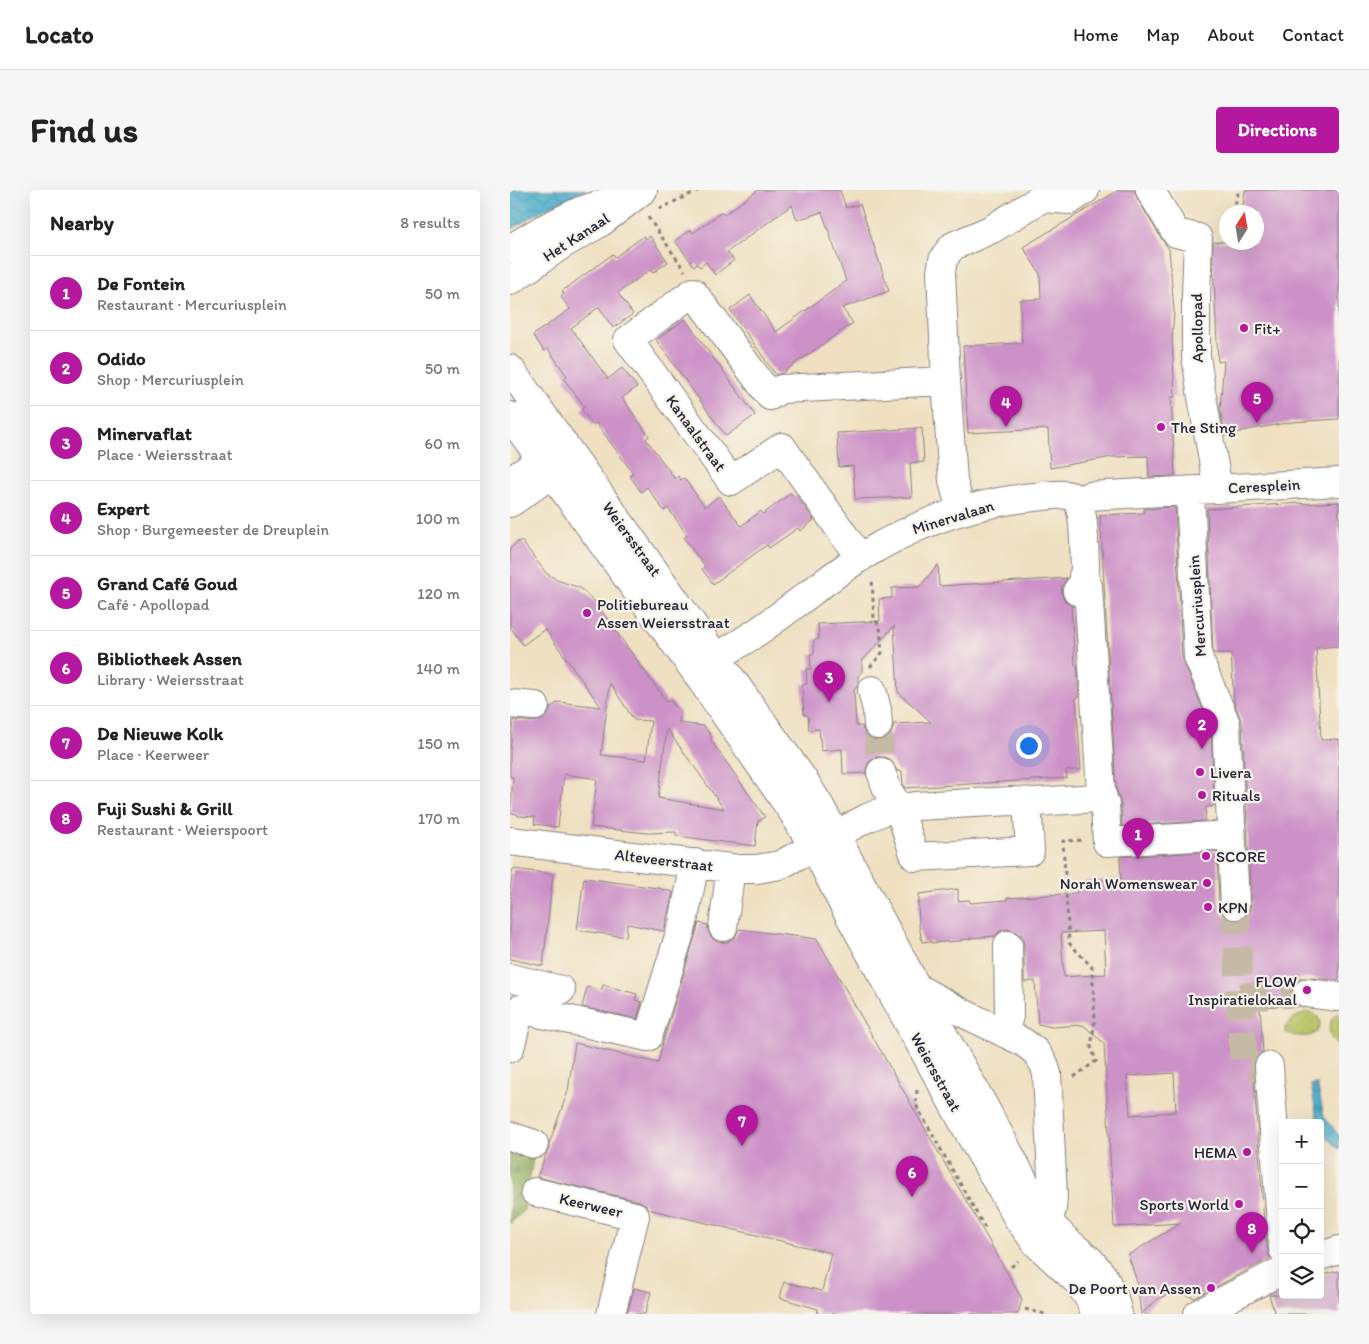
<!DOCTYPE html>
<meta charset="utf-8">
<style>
:root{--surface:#fff;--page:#f6f6f6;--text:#222;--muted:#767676;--line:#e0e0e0;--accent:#b5179e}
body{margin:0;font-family:Itim,sans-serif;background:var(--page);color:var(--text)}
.controls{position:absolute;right:15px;bottom:15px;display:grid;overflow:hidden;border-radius:5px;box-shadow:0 5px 20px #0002}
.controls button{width:45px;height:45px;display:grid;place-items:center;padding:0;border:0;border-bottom:1px solid var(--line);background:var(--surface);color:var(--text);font:25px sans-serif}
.compass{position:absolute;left:709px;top:15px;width:45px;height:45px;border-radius:50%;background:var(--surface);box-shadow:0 5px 20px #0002;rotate:11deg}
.you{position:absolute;left:518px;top:555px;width:18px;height:18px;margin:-12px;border:4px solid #fff;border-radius:50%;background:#1a73e8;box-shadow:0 0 0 8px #1a73e833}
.badge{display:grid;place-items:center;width:32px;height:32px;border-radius:50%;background:var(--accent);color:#fff;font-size:16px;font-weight:700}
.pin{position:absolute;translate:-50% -41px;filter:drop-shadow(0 1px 2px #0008)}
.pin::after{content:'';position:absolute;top:26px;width:18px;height:15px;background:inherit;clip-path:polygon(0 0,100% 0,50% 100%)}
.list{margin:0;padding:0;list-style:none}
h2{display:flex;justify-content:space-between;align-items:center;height:65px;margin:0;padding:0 20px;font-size:21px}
h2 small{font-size:16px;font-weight:400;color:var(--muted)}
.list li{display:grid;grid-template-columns:32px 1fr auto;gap:15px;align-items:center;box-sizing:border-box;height:75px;padding:0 20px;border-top:1px solid var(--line)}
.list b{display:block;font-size:19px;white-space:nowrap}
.list p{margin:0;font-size:16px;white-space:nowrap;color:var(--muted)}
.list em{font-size:16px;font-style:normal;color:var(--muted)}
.icon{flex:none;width:28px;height:28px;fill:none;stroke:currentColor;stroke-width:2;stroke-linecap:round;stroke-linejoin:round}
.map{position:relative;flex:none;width:829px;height:1124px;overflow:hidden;border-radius:5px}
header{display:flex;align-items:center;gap:30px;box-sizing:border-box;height:70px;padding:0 25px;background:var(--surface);border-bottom:1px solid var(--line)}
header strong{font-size:24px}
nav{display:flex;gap:28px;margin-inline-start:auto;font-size:18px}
.intro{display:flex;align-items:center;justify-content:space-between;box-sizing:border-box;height:120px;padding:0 30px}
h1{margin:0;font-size:35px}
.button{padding:12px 22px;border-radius:5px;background:var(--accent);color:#fff;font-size:18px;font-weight:700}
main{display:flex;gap:30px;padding:0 30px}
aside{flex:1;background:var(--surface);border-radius:5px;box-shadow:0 5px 20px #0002}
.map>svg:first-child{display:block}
</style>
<header>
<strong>Locato</strong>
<nav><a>Home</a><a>Map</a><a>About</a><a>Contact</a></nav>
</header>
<div class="intro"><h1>Find us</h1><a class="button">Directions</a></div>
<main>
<aside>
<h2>Nearby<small>8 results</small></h2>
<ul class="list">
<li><span class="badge">1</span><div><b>De Fontein</b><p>Restaurant · Mercuriusplein</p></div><em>50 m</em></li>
<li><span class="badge">2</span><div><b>Odido</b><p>Shop · Mercuriusplein</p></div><em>50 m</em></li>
<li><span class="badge">3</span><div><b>Minervaflat</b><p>Place · Weiersstraat</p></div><em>60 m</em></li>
<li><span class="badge">4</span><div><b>Expert</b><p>Shop · Burgemeester de Dreuplein</p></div><em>100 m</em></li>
<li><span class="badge">5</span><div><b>Grand Café Goud</b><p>Café · Apollopad</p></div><em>120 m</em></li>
<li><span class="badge">6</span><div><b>Bibliotheek Assen</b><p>Library · Weiersstraat</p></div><em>140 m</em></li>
<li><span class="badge">7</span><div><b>De Nieuwe Kolk</b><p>Place · Keerweer</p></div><em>150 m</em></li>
<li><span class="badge">8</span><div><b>Fuji Sushi &amp; Grill</b><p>Restaurant · Weierspoort</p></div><em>170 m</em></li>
</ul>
</aside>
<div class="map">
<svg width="829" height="1124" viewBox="0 0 829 1124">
<defs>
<pattern id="grass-dots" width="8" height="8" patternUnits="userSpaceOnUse" patternTransform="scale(1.25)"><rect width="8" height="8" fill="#b7c466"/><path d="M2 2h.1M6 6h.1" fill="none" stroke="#9da859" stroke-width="1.8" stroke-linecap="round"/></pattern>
<pattern id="forest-firs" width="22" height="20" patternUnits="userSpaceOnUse" patternTransform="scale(1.25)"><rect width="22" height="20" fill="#91aa5b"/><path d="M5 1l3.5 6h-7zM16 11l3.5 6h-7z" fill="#768a4c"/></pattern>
<pattern id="water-waves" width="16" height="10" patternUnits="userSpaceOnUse" patternTransform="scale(1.25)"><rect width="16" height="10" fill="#4caecb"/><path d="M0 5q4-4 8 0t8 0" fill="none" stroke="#3f8da6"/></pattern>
</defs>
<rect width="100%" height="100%" fill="#f7f3e8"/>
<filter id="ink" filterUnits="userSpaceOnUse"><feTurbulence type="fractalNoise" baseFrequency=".02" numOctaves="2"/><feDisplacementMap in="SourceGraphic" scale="10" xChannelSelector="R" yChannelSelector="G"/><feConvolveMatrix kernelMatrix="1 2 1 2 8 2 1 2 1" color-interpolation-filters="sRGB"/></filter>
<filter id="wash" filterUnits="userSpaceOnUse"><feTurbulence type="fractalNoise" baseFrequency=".0096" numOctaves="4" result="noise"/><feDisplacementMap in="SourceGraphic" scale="20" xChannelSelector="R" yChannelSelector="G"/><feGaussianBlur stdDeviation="1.12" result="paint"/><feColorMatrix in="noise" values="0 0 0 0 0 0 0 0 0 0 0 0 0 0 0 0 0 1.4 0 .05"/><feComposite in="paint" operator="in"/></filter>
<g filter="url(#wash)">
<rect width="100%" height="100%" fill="#efe0c1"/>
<path fill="url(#grass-dots)" stroke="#6c7350" d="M796 822 805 824C808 827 810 829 810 834 809 850 786 847 776 843L775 838 784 828Z
M829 822V857C816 847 816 831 829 822Z"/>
<path fill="url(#forest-firs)" stroke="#5a664b" d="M0 957 24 963 14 1020 0 1034Z"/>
<path fill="url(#water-waves)" stroke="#376883" d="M0 0H76L31 21 0 40Z
M807 894 814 926 829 946V959L815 945 807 928 801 895Z"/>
<g id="blocks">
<path fill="#cc91c7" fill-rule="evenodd" d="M248 0H330L336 18 350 14 379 101 332 118 343 133 272 183 266 185 220 120 240 105 266 142 336 91 312 22 287 30 282 15 217 62 224 70 205 85 196 72 190 77 187 74 184 76 165 51 181 40 183 43 212 22 214 25Z
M609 0H624L627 8 653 51 659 59 664 121 662 149 665 207H661L665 286 639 287 638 266 602 267 540 278 538 239 458 243 453 156 512 153 510 110 531 109 530 84 513 57Z
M735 0H829V229L782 232 737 240 715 246 710 218 714 171 708 172 703 72V52H746V22H735L733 16Z
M134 46 136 49 140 46 158 72 143 83 140 80 108 103 123 124 103 138 89 117 61 138 98 189 112 178 127 197 112 208 139 246 136 249 165 289 168 286 171 290 174 288 195 317 209 306 231 336 251 321 253 324 281 303 284 307 286 305 304 330 290 341 288 338 259 358 257 355 203 394 192 379 195 376 174 348 177 345 158 318 154 321 137 297 131 302 120 286 123 283 86 233 83 235 71 219 75 217 54 189 57 186 38 159 34 161 23 145 60 119 51 107 54 104 52 101 103 64 105 67Z
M175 129 245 225 216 246 146 150Z
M412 238 414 272 400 273 402 307 345 309 343 276 329 277 327 243Z
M829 312V456L806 458 811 550 829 549V790L799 788H791L785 793 782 801V809L787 815 750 817 753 862 750 863 745 869 743 877 755 1047 756 1048 758 1061 760 1068 685 1108 676 1105 666 1103 654 1106 648 1109 631 1124 627 1092 618 1065 671 1033 604 1037 594 853 573 835 542 837 528 834 525 791 514 792V754L511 744 509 745 505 741 497 739 490 741 485 746 460 748V749L451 750V751L421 753V751L412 752 409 735 408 713H409V704L448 699V711L459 710 460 713 497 710V708L567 703 566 692 611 689 610 667 707 661 709 716 712 723 717 729 725 731 734 728 739 722 741 714 732 533 724 512 721 463H703L697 319 792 313V314ZM594 741 596 784 554 787 551 743ZM664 883 666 922 620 925 617 886Z
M665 317 672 468 701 538 704 616 696 617 695 631 612 636 611 614 606 598 590 325 634 323V319Z
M11 350 36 383 47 390 70 398 84 411 157 512 160 510 170 522 169 533 194 536 202 547 200 549 255 627 248 631 245 656 166 646V642L137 643 81 637 87 589 54 584 48 637 24 634 25 627 8 626 7 624 0 623 3 587H0V561L3 530 24 532 31 530 38 525 40 518 48 512 91 517 35 439 13 455 0 437V358ZM100 493 124 530 141 531 136 570 91 565ZM157 539 188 582 214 619 148 608Z
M428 375 429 396 557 388 551 400 553 408 557 413 563 416 561 417 565 474 567 476 569 506 566 509 571 580H556L557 588 395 598 393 595 392 581H387L381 570 374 567H366L359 572 356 579V583L333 584 332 559 311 561 309 539 299 540 298 525H294L292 494H297L296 479H301L300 464H304V450L309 449 308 434 370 431 369 409 382 408V398L409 397ZM384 436 388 502 421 532 384 534 382 541 377 548 369 551 362 549 355 544 352 536H346L344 501 348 494V486L352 481V471Z
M3 679 43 684 33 776 0 769V723L2 707H0V701Z
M74 688 148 698 163 702 154 741 117 734 116 747 67 740Z
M189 733 198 735V742L203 749 211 752H218L225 747 229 739 307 749 512 1109 508 1124H307L308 1119 270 1108 274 1092 312 1101 321 1063 138 1019 135 1014 129 1011 27 987 36 964 39 959V954L58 901 65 853 148 873 153 852Z
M93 795 127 804 125 810 132 812 127 829 72 817 77 797 91 800Z
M829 1081V1124H765L759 1105H810V1085Z
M124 1098 141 1102 135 1124H117Z"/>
</g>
</g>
<g filter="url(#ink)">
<use href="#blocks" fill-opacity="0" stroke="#88817e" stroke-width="1"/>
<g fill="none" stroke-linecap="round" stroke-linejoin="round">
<path stroke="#c6baa6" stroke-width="28" stroke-dasharray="28 14" stroke-linecap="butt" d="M368 535 371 582
M725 715 734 878 759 876
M730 807 797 803"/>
<defs>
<path id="minor" d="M640 0 666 43 688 48 686 107V166L691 201 708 299
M436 191 443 291 451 321
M0 291 51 257
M680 301 688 467 716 534 725 715
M568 311 579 306 829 292
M0 313 35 289
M350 368 272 257 221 291 118 150 183 102 260 206 271 199 436 191 431 82 433 70 438 62 443 56 482 39 532 8 560 10 575 0
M186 480C204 468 223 458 241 446 278 422 313 391 351 367 405 333 460 313 524 307 535 306 557 302 565 308 575 315 574 361 575 374 575 384 573 394 567 401
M362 500 367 520 368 535
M0 514 25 516
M371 582 377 599 389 618 405 667 520 661 518 626 516 612
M591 601 595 615 597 652 721 645
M0 651 228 679H247L270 675 357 628 374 621 405 616 503 611 526 612 571 609 583 608 591 601 578 397 573 386
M213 737 221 678
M0 788 51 800
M407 798 453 823 513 852 526 862 534 874 537 884 543 1007 542 1019 538 1030
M797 803 829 807
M494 843 499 826 498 755
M0 858 10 819 138 847 173 733 185 673
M759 876 773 1059
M0 946 24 954
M25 1002 125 1026 101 1124
M810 1066 829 1060
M688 1124 773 1080"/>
<path id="major" d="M0 59 33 39 70 21 113 7
M0 91 53 54 90 33 133 0
M0 179 293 589 311 618 407 798 476 920 522 1006 534 1025 545 1039 556 1050 580 1070 593 1086 603 1105 608 1124
M0 226 185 481 284 624 310 668 331 710 463 950 509 1030 527 1054 568 1092 580 1110 585 1124"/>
</defs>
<use href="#minor" stroke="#88817e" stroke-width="30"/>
<use href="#major" stroke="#88817e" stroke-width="30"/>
<path stroke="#88817e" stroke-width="3" stroke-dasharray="4 4" stroke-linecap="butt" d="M149 19 189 0
M723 22 729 0
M138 27 175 81
M709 39 716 34
M360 477 372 463 370 436 364 429 362 388
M564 887 586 871 581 857 585 830 582 777 559 753 553 651 574 650
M407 900 406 915 475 1038
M501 1077 508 1071
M515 1119 535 1124"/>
<use href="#minor" stroke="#fff" stroke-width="28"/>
<use href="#major" stroke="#fff" stroke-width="28"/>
</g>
</g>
<g fill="#b5179e" stroke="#f7f3e8" stroke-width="2">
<circle cx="734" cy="138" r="5"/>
<circle cx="651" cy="237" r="5"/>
<circle cx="77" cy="423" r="5"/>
<circle cx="690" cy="582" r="5"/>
<circle cx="692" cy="605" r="5"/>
<circle cx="696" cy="666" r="5"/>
<circle cx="697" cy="693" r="5"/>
<circle cx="698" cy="717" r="5"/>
<circle cx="797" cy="800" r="5"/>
<circle cx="737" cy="962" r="5"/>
<circle cx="729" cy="1014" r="5"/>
<circle cx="701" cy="1098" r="5"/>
</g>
<g text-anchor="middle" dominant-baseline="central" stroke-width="4.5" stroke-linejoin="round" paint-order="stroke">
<g font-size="16" fill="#22223b" stroke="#f7f3e8">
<text transform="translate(66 47) rotate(-33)">Het Kanaal</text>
<text transform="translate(687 138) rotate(-91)">Apollopad</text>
<text transform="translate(186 243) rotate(54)">Kanaalstraat</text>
<text transform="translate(754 296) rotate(-3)">Ceresplein</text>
<text transform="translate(443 327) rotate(-17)">Minervalaan</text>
<text transform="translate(122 349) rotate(54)">Weiersstraat</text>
<text transform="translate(687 416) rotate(-94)">Mercuriusplein</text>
<text transform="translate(154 670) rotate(7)">Alteveerstraat</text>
<text transform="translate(426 882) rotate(61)">Weiersstraat</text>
<text transform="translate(81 1015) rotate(13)">Keerweer</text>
</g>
<g font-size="16" fill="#22223b" stroke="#f7f3e8" text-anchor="start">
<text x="744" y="138">Fit+</text>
<text x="661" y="237">The Sting</text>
<text x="87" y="414">Politiebureau<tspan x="87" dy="18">Assen Weiersstraat</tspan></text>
<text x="700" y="582">Livera</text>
<text x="702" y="605">Rituals</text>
<text x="706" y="666">SCORE</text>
<text x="687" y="693" text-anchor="end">Norah Womenswear</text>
<text x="708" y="717">KPN</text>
<text x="787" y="791" text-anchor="end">FLOW<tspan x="787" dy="18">Inspiratielokaal</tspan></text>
<text x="727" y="962" text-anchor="end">HEMA</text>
<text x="719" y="1014" text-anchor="end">Sports World</text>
<text x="691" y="1098" text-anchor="end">De Poort van Assen</text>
</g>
</g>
</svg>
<div class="controls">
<button>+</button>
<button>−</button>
<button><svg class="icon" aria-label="locate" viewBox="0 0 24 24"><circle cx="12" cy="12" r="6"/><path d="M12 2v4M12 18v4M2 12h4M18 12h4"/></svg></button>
<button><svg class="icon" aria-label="layers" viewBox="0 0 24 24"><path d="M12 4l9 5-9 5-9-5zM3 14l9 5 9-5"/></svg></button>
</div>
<svg class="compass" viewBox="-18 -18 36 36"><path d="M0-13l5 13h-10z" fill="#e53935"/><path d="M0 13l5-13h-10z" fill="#767676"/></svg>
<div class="you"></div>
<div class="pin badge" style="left:628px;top:669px">1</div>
<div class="pin badge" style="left:692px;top:559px">2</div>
<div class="pin badge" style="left:319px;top:512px">3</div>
<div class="pin badge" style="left:496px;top:237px">4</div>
<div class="pin badge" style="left:747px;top:233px">5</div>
<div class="pin badge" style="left:402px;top:1007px">6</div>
<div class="pin badge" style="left:232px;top:956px">7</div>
<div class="pin badge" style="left:742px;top:1063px">8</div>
</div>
</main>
